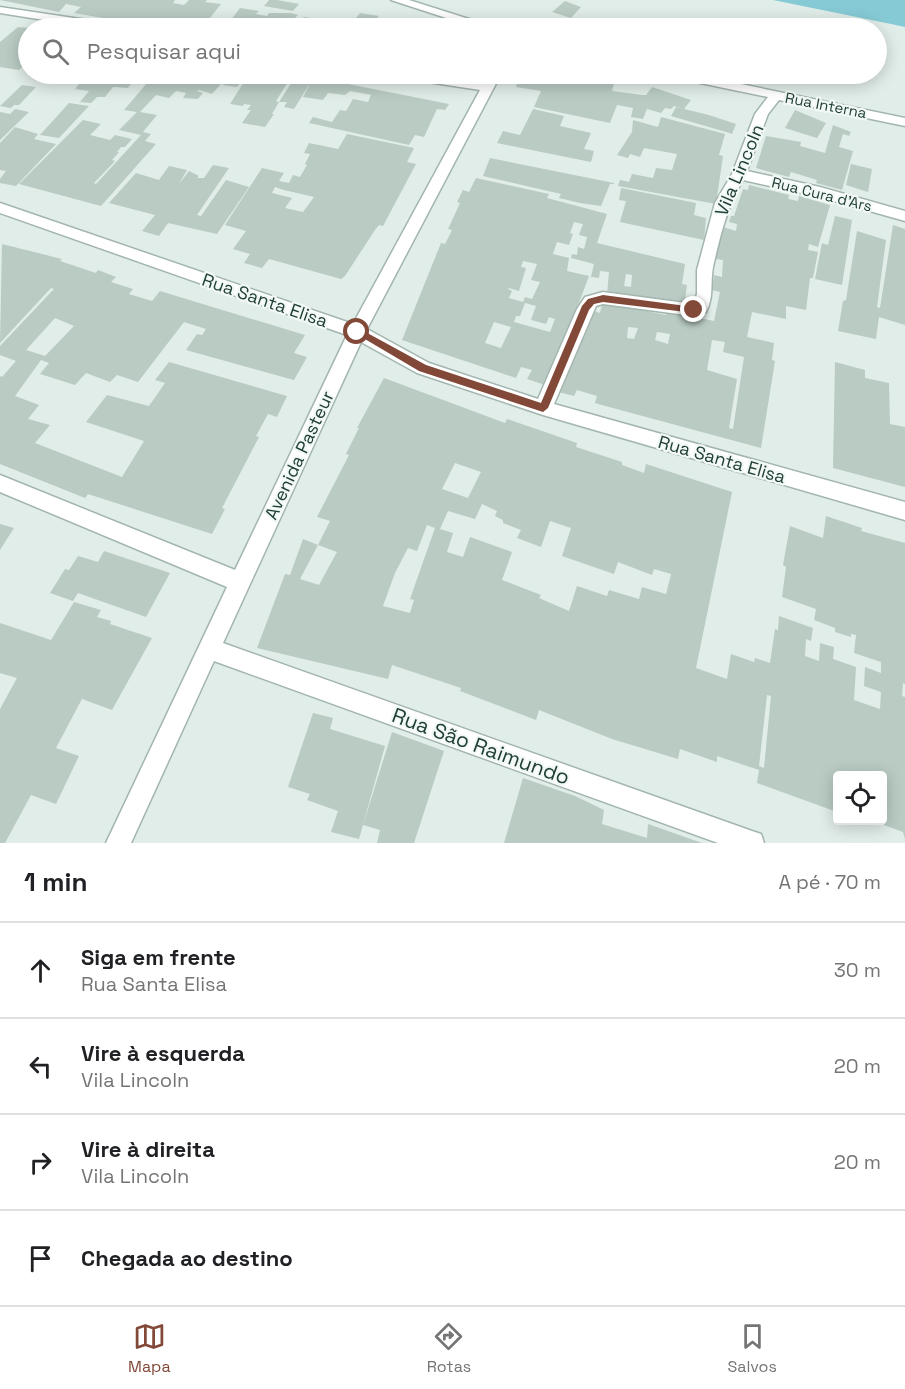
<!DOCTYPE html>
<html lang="pt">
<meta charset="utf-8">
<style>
:root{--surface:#fff;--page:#f2f2f2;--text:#202124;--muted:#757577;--line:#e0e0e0;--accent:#824939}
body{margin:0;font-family:"Space Grotesk",sans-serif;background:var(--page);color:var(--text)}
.controls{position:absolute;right:18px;bottom:18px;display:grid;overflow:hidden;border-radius:6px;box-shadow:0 3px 15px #0003}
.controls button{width:54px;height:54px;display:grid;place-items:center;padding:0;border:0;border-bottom:2px solid var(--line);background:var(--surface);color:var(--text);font:30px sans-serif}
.stop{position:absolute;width:18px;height:18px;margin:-14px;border:4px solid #824939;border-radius:50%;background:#fff}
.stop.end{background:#824939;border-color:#fff;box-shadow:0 2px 6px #0008}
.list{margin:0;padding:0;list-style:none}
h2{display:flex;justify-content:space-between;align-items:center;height:78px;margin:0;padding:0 24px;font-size:26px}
h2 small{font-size:20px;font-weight:400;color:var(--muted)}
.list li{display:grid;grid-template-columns:39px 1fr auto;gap:18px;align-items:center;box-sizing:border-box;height:96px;padding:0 24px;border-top:2px solid var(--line)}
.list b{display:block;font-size:22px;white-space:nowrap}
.list p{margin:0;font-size:20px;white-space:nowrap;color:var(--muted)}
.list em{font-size:20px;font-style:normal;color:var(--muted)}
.icon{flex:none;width:33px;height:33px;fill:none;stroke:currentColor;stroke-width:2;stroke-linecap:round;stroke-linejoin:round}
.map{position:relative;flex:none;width:905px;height:843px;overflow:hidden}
.search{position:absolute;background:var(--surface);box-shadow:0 3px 15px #0003;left:18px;right:18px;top:18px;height:66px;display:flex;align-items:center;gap:15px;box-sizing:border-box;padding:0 21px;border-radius:33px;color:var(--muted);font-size:22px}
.sheet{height:462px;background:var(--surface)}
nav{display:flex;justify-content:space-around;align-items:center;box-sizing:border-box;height:84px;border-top:2px solid var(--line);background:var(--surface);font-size:16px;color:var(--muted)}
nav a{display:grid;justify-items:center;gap:3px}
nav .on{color:var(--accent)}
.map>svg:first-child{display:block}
</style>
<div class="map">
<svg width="905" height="843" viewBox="0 0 905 843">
<rect width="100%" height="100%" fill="#e1ede8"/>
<path fill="#86cad5" d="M773 0H905V27L891 24Z"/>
<path fill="#b9cbc3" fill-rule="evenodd" d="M0 0H175L173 3 184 5 189 0H207L205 2 221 4 202 28 164 25 161 28 74 13 81 7 66 4 59 12Z
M269 0H277L299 4 293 11 264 6Z
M565 1 581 7 571 18 552 12Z
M240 8 259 11 256 14 267 16 269 13H291L298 15 294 19 302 20 304 17 316 19 314 21 340 23 335 28H225Z
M360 13 379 16 377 18 416 26 414 28H348Z
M18 27 28 28V66H23L19 70 0 67V42Z
M66 74H230L212 94 199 90 197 91 203 93 198 99 183 98 186 93 176 91 169 98 156 95 140 112 157 115 143 132 151 134 145 141 156 144 101 206 19 184 83 120 101 124 90 135 110 140 115 135 132 139 125 147H121L117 152H119L112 160 115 161 94 183 96 184 141 135 119 130 137 112 124 110 147 83 133 81 128 88 113 87 105 97H97L91 103 80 102 89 91 75 89 79 84 59 81Z
M231 74H247L237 87 223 85Z
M249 74H293L276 101 279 102 272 114H274L265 127 242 123 251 110H247L251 105 244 104 243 106 230 104Z
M297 74H344L338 82 449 104 445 110 437 109 424 137 415 135 409 145 309 123 313 117 332 122 340 110 346 111 353 99 368 102 371 95 350 91 345 95 328 93 323 100 303 97 312 80 294 109 284 107 287 102H279Z
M521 74H583L615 79 612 91 642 95H646L652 87 691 100 684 109 674 106 671 109 665 108 661 113 647 109 643 119 631 117 633 108 617 105 610 123 534 107 541 91 516 87Z
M22 85 36 87 19 105H14L11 108 0 106Z
M69 103 89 106 59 138 40 135Z
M676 107 709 115 736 124 732 134 726 132 671 116Z
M15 109 29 112 0 140V112L10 114Z
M533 109 564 116 560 126 591 133 584 149 594 151 591 162 497 143 503 131 520 135Z
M795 110 826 123 817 138 785 128Z
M661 117 725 134 719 155 723 156 716 204 618 186 620 180 629 182 632 174 653 178 656 168 672 170 677 154 644 148 640 157 630 154 628 158 617 155 632 132 633 120 658 127Z
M833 125 851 132 849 136 843 134 839 147 853 151 842 190 816 183 817 180 791 172 789 177 756 168 766 136 801 142 800 146 825 153Z
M15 127 38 134 34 139 56 144 16 186 0 183V179L6 171 0 170V143Z
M347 134 414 148 407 162 416 164 383 226 379 225 375 230 345 276 341 279 269 259 262 268 244 263 250 254 233 249 246 231 225 225 262 168 284 173 279 181 289 183 293 175 300 177 307 165 305 164 310 154 304 153 309 143 338 149ZM275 187 284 190 314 197 303 212 285 208 292 198 272 193Z
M490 158 614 183V184H610L601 206 580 203 559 198 561 194 483 176Z
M851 164 872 169 868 192 846 185Z
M213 165 229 168 197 215 201 216 226 180 249 187 217 234 168 223 159 236 142 231 155 215 109 203 136 173 159 180 169 166 187 170 179 184 189 171 199 176 197 178H204Z
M476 178 549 194 547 198 607 214 597 243 685 264 682 284 687 285 684 307 607 294 609 272 600 271 599 278 591 277 594 264 571 258 572 254 577 255 578 247 584 249 587 237 579 235 583 224 574 222 570 233 573 234 569 245 557 242 553 254 569 258 567 271 589 276 548 386 527 379 532 370 521 367 516 378 402 340 441 243 445 244 452 230 448 229 460 203 457 202 463 190 469 192ZM523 261 537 264 531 280 540 282 532 299 525 297 523 302 509 298 512 291 508 289 509 288 519 291 526 268 521 267ZM626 274 632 275 631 287 624 286ZM525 303 536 306 531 320 546 324 549 317 555 319 550 332 514 322 516 316H520ZM494 322 511 327 501 348 485 343Z
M749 185 789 195 788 199 798 201 799 196 830 205 818 247 809 244 808 250 818 252 813 278H810L806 310 786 306V319L752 312 747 337 774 343 772 360 775 361 761 448 598 404 595 403 597 396 577 390 574 396 554 391 579 331 586 332 594 311 600 313 602 305 606 303 666 315 667 308 685 311 684 315 714 321 720 292 712 290 714 275 722 277 723 260 716 259 723 227 736 231 737 224 729 222 731 216H734L743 189 748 190ZM628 327 638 328 634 339 627 338ZM657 332 670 334 668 344 655 340ZM712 340 725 342 723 352 744 357 733 429 729 428 737 379 707 370Z
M621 188 696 203 694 215 706 218 704 240 620 222 626 201 619 200Z
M835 216 852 220 842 285 815 279 822 243 828 245Z
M893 225 905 229V325L879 317 876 339 838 331 843 301 846 300 857 231 886 240 877 307 880 308Z
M2 244 62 259 60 261 96 273 98 270 116 277 111 282 133 289 129 294 152 301 160 291 305 335 294 353 307 357 294 380 186 350 197 334 202 335 206 329 184 322 138 382 117 375 110 382 86 373 75 385 40 374 49 363 41 360 15 396 39 405 28 419 50 425 35 443 122 477 144 441 86 422 107 395 149 406 165 383 155 380 169 362 287 396 277 417 268 414 256 436 259 437 222 508 225 509 212 534 88 494 85 498 0 464V376L2 377 16 361 0 355V346L54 289 51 288 0 343ZM55 318 74 326 45 356 26 350Z
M835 362 865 370V378L889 383 890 424 905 427V487L833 468Z
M384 378 505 423 507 419 577 443 576 447 622 462V465L644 473 646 464 732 492 696 668 727 679 731 654 754 662 755 658 770 663 775 629 778 630 779 616 813 628 811 641 806 639 805 656 819 661 820 643 834 647 833 659 856 667 854 700 880 709 881 692 864 686 865 667 881 673V662L854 653 856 635 851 634V637L835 632V628L814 620 816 609 782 597 786 567 783 565 790 526 823 538 826 516 862 528 861 531 905 543V684L903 683 902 696 905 697V839L903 832 873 821 882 820V776H837V812L757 783 759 770 717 756V762L680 749 678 759 612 739 539 710 536 720 460 691 461 688 392 665 388 679 257 648 285 574 290 575 303 539 318 545 330 521 317 517 349 455 346 454 359 428H357ZM455 463 481 472 468 498 442 489ZM482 504 497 511 495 516 503 520V523L521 530 517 538 541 547 550 521 571 528 562 556 614 574 618 562 652 575 654 569 671 574 666 594 642 587 639 599 609 590 607 596 577 586 569 611 539 598 541 595 502 580 512 552 470 537 463 557 447 552 453 533 440 529 448 511 475 519ZM427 525 435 528 410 599 414 600 410 613 383 606 395 573 408 548 417 551ZM318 545 337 552 319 585 300 579ZM767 695 771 696 764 768 759 766Z
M0 524 14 528 0 550Z
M104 551 170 573 146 617 78 593 73 601 50 593 65 569 69 570 78 556 98 562Z
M74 602 101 610 97 617 111 621 110 624 152 638 112 710 82 699 74 714 56 748 79 756 56 804 31 795 5 843H0V709L17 678 0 673V623L51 640Z
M313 713 333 718 330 729 385 746 359 839 331 832 338 811 307 800 310 794 288 787Z
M392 732 444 751 414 843H377L380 830 363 825Z
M523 778 575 796 604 810 602 824 647 838 648 824 702 843H504Z"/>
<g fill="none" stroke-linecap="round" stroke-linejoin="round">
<defs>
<path id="minor" d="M391 0H409L491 26 493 28H477Z
M0 7 114 24 120 28H95L0 13Z
M395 74H423L484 82 489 74H501L367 329 429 363 538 399 577 309 585 297 603 292 693 304 697 294V270L715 203 732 174 755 114 768 97 676 78 670 74H692L905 118V126L779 100 768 114 747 171 820 187 905 211V221L820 197 743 180C727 207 720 236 713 267 710 284 714 297 706 312L694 316 603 304 596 306 554 404 905 502V520L543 415 417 373 361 342 223 643 752 831 761 834 764 843H718L214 661 131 843H106L227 587 0 492V475L235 570 347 335 0 213V203L353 324 480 90 401 78Z"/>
</defs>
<use href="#minor" stroke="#a3b5af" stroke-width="3"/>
<use href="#minor" fill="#fff" fill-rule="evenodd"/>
</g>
<path fill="#824939" d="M603 295 694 307 699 310 694 313 603 302 594 304 589 310 548 408 543 412 419 371 353 332 354 329H360L426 365 541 403 582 306 588 299Z"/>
<g text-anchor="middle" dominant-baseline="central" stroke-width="4.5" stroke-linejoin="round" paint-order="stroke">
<g font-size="15" fill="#203f36" stroke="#f2f9f5">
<text transform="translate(826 105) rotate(11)">Rua Interna</text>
<text transform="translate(822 194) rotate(14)">Rua Cura d'Ars</text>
</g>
<g font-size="18" fill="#203f36" stroke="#f2f9f5">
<text transform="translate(739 170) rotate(-67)">Vila Lincoln</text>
<text transform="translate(265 300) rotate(19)">Rua Santa Elisa</text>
<text transform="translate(299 455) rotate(-65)">Avenida Pasteur</text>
<text transform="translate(722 459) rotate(16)">Rua Santa Elisa</text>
</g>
<g font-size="21" fill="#203f36" stroke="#f2f9f5">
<text transform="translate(481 746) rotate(20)">Rua São Raimundo</text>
</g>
</g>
</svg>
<div class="controls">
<button><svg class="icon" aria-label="locate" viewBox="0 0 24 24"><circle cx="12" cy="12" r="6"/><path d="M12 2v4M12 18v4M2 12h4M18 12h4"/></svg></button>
</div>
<div class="stop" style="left:357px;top:332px"></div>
<div class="stop end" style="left:694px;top:310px"></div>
<div class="search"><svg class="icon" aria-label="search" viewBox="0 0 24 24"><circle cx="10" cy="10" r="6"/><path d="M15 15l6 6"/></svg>Pesquisar aqui</div>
</div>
<section class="sheet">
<h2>1 min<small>A pé · 70 m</small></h2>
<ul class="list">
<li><svg class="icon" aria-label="ahead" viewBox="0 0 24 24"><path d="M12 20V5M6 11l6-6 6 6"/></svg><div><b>Siga em frente</b><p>Rua Santa Elisa</p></div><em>30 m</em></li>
<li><svg class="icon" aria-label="left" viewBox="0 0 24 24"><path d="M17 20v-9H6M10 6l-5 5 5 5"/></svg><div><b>Vire à esquerda</b><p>Vila Lincoln</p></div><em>20 m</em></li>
<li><svg class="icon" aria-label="right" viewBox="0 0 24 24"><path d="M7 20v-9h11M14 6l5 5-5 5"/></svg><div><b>Vire à direita</b><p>Vila Lincoln</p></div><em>20 m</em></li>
<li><svg class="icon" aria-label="arrive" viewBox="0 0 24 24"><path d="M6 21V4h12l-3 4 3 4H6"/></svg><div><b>Chegada ao destino</b></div></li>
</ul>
</section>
<nav>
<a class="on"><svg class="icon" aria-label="map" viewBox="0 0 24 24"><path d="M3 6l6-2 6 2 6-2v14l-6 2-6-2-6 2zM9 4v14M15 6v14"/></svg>Mapa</a>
<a><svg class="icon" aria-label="directions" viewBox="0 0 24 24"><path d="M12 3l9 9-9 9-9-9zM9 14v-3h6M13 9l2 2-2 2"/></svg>Rotas</a>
<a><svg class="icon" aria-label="saved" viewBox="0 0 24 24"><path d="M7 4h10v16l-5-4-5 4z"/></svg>Salvos</a>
</nav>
